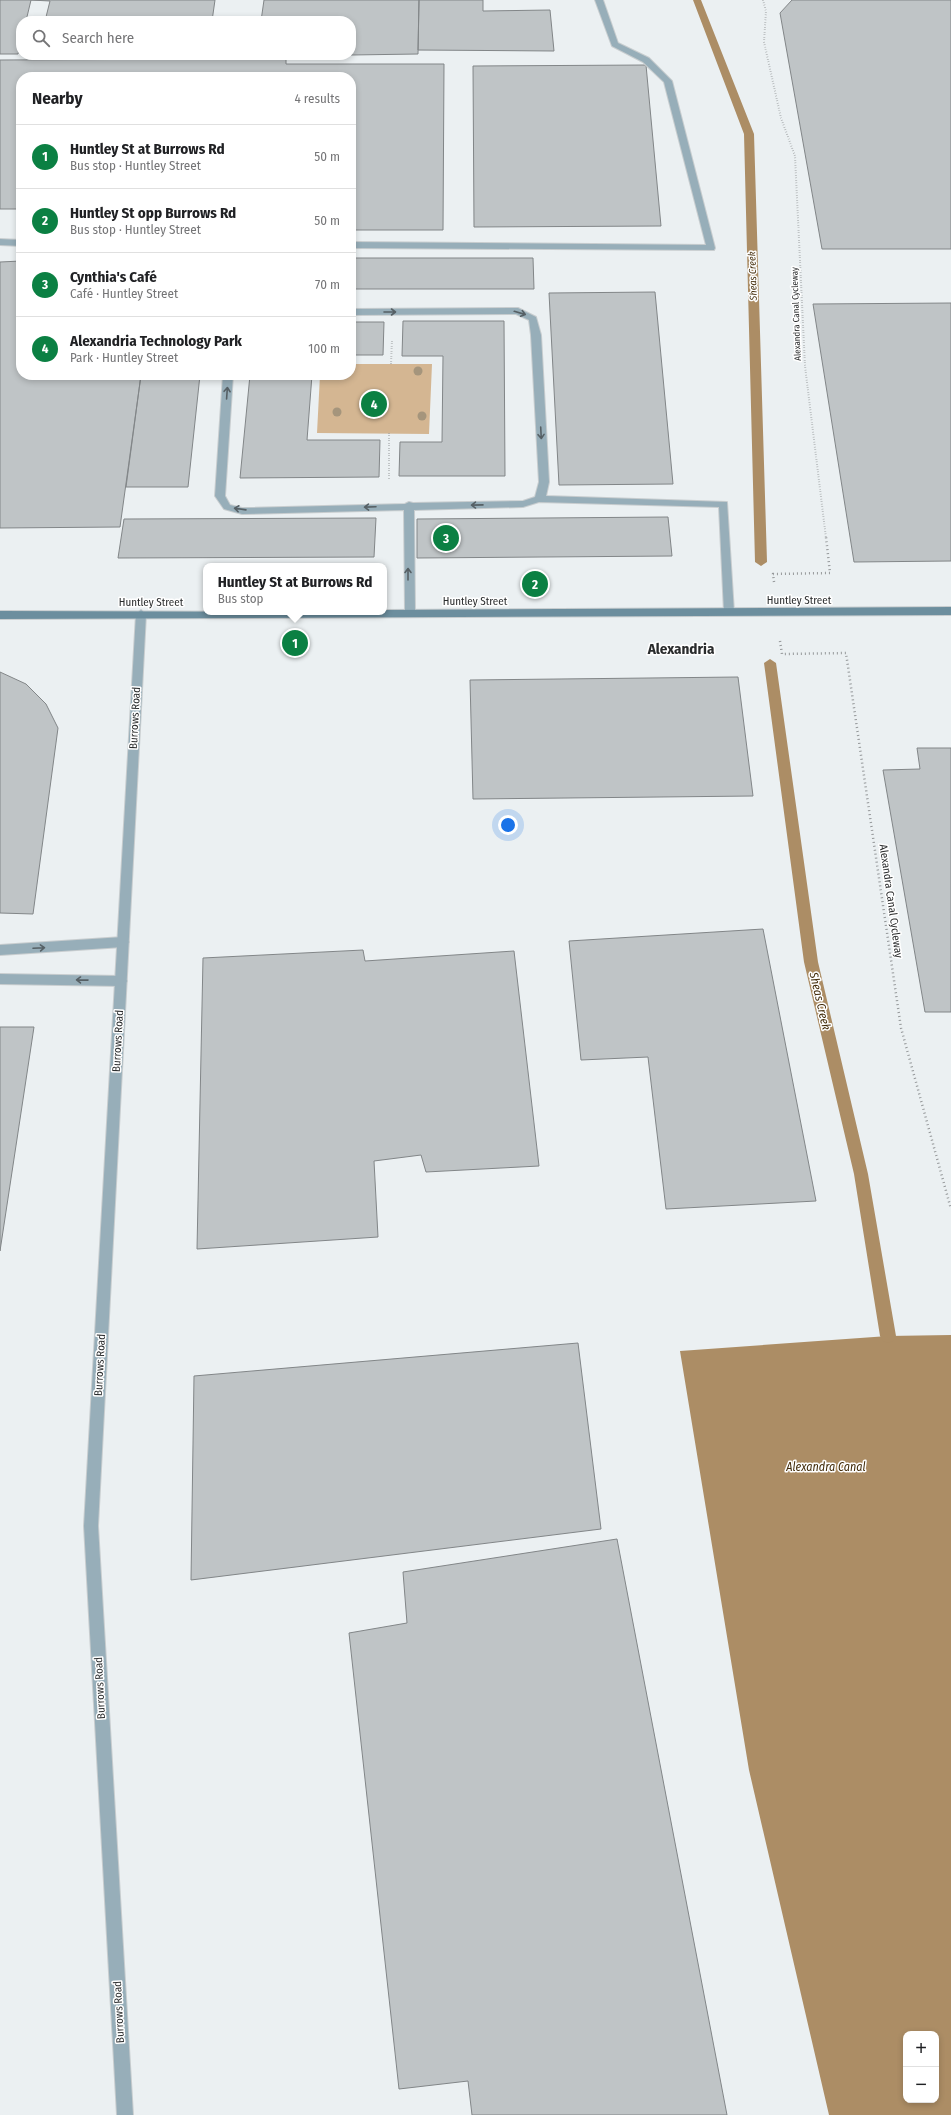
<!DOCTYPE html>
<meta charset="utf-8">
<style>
:root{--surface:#fff;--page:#f2f2f2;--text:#202124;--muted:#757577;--line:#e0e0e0;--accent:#0b8043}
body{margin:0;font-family:"Fira Sans Condensed",sans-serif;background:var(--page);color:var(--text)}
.controls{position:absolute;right:12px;bottom:12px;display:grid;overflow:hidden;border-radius:8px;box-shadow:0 2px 6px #0003}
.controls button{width:36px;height:36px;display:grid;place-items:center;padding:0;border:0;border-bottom:1px solid var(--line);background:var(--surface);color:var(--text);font:20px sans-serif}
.you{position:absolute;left:508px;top:825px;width:14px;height:14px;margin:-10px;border:3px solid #fff;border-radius:50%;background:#1a73e8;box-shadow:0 0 0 6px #1a73e833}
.badge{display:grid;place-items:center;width:26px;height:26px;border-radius:50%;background:var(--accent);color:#fff;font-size:13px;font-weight:700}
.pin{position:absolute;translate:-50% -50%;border:2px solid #fff;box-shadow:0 1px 4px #0006}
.popup{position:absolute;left:203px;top:563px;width:184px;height:52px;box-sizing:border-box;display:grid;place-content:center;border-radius:8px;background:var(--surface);filter:drop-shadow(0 1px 3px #0005);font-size:13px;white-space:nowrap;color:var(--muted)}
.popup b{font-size:15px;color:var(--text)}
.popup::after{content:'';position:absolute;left:50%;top:100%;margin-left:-8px;border:8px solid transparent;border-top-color:var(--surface)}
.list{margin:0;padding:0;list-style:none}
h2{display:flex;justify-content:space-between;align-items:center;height:52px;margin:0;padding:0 16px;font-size:17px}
h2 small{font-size:13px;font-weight:400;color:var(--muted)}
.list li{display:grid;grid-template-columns:26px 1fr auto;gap:12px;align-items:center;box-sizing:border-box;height:64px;padding:0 16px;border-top:1px solid var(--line)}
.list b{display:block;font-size:15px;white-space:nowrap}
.list p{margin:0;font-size:13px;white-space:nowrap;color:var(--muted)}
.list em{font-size:13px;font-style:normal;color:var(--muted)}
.icon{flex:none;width:22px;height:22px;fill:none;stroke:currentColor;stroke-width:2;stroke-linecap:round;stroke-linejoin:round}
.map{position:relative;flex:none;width:951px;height:2115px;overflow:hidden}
.search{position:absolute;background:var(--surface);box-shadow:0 2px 6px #0003;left:16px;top:16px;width:340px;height:44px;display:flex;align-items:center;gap:10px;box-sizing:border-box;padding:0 14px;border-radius:16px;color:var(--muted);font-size:15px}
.panel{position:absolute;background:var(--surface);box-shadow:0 2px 6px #0003;left:16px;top:72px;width:340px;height:308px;border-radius:16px}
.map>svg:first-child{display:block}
</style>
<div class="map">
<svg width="951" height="2115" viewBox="0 0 951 2115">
<rect width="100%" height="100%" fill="#ebf0f2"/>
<path fill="#d4b692" d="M351 364H432L429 434 317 433 320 375H351Z"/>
<path fill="#ac8d65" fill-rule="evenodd" d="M951 1335V2115H829L749 1770 680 1351 888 1336ZM906 2034H936V2100H906Z"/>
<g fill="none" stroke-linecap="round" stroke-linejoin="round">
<path fill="#ac8d65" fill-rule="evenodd" d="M693 0H701L754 134 767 562 761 566 755 562 744 134Z
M770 659 776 663 818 962 868 1174 896 1336 893 1341 888 1343 883 1341 880 1336 854 1174 804 962 764 663Z"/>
</g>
<path fill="#bfc4c6" stroke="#828688" d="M0 0H31L26 21H21V42L18 54H0Z
M31 0H215L212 21H45L50 1Z
M264 0H419L418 54 351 55V21H261Z
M419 0H483V11L550 10 554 51 418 50Z
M792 0H951V249H822L780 13Z
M219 55H286V64H444L443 230H351V77H21V209H0V60L218 59Z
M646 65 661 226 474 227 473 66Z
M351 258H533L534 289H351Z
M21 261V375H141L120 527 0 528V262Z
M655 292 673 484 559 485 549 293Z
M951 303V561L854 562 813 304Z
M403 321H504L505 476H399L400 442H442L443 356H402Z
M351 322H384L383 355H351Z
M141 375H200L188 487H126Z
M250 375H312L307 440H380L379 477 240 478Z
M668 517 672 556 417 558V519Z
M376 518 374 557 118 558 124 519Z
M0 672 26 684 46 704 58 728 33 914 0 913Z
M738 677 753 796 473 799 470 680Z
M917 748H951V1012H925L883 770 920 769Z
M763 929 816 1201 666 1209 648 1057 581 1060 569 941Z
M363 950 365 961 514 951 539 1166 426 1172 421 1155 374 1161 378 1237 197 1249 203 958Z
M0 1027H34L0 1251Z
M578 1343 601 1529 191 1580 194 1376Z
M617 1539 727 2115H472L468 2081 399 2089 349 1633 407 1623 403 1572Z"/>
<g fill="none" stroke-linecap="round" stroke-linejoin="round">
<defs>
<path id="lane" d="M595 0H603L618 43 649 58 672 81 715 248 714 250 351 248V242L706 245 664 82 643 62 612 46Z
M0 239 21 240V246L0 245Z
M518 308 536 317 541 335 549 482 546 496 727 502 734 612 733 615H725L724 612 719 507 539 502 523 507 414 510 415 613 410 617 405 613 404 510 242 514 224 509 215 496 223 375H233L225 496 230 505 242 508 405 504 409 502 413 503 523 501 535 497 539 482 531 335 529 320 516 314 351 315V309Z
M123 937 129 942 123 947 0 955V945Z
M0 974 121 976 125 978 127 981 125 984 121 986 0 984Z"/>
<path id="street" d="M141 610 146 614 98 1526 133 2115H117L84 1526 136 614Z"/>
<path id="secondary" d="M951 607V615L0 619V611L384 612V610Z"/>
</defs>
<use href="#lane" stroke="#c8cdcf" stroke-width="2"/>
<use href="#street" stroke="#c8cdcf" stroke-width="2"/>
<use href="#secondary" stroke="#c8cdcf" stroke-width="2"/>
<path stroke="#95989a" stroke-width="2" stroke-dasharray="0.5 2" stroke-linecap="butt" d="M763 0 766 11 764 42 781 118 795 156 805 366 826 538
M391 364 392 340
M389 433V479"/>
<path stroke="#95989a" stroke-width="2.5" stroke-dasharray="1 3" stroke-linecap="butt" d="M774 582 773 574 830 573 826 537
M780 641 782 654 846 653 901 1028 951 1209"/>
<use href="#lane" fill="#97aeb9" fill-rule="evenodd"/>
<use href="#street" fill="#97aeb9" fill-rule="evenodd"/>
<use href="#secondary" fill="#6c8e9e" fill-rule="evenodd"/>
</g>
<g fill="#a5957c">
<circle cx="418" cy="371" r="4.5"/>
<circle cx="372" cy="397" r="4.5"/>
<circle cx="337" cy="412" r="4.5"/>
<circle cx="422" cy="416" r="4.5"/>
</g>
<defs><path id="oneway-shaft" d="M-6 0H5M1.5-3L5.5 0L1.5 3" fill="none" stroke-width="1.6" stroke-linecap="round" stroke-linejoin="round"/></defs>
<g stroke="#566065">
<use href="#oneway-shaft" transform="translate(390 312)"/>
<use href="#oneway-shaft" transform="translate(520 313) rotate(16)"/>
<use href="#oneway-shaft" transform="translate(227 393) rotate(-86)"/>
<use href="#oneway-shaft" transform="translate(541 433) rotate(87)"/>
<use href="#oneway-shaft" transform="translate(477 505) rotate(179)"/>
<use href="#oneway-shaft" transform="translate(370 507) rotate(178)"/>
<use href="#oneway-shaft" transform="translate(240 509) rotate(-172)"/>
<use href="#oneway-shaft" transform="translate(408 574) rotate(-90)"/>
<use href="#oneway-shaft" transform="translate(39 948) rotate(-3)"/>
<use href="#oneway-shaft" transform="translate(82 980) rotate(-179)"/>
</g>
<g text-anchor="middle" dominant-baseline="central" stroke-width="3" stroke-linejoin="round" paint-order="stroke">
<g font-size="9" fill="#2a2c2d" stroke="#fff">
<text transform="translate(796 314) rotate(-92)">Alexandra Canal Cycleway</text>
</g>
<g font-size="10" font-style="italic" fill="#412a08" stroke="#fff">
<text transform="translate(753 276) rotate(-92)">Sheas Creek</text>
</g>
<g font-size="11" fill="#2a2c2d" stroke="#fff">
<text x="799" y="600">Huntley Street</text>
<text x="475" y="601">Huntley Street</text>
<text x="151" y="602">Huntley Street</text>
<text transform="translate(135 718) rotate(-87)">Burrows Road</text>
<text transform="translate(891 901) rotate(82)">Alexandra Canal Cycleway</text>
<text transform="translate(118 1041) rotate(-87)">Burrows Road</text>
<text transform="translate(100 1365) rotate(-87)">Burrows Road</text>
<text transform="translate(100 1688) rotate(-93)">Burrows Road</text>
<text transform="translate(119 2012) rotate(-93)">Burrows Road</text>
</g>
<g font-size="12" font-style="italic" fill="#412a08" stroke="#fff">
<text transform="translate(820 1001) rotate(77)">Sheas Creek</text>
<text x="826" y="1467">Alexandra Canal</text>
</g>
<g font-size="15" font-weight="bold" fill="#2a2c2d" stroke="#fff">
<text x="681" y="649">Alexandria</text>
</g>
</g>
</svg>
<div class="controls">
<button>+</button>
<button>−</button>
</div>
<div class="you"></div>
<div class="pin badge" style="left:295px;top:643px">1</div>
<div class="popup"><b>Huntley St at Burrows Rd</b>Bus stop</div>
<div class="pin badge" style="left:535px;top:584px">2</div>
<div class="pin badge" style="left:446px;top:538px">3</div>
<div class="pin badge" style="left:374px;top:404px">4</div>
<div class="search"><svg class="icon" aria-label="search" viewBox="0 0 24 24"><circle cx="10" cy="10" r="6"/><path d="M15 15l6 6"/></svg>Search here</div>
<section class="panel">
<h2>Nearby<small>4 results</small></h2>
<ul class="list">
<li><span class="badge">1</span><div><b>Huntley St at Burrows Rd</b><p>Bus stop · Huntley Street</p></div><em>50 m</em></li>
<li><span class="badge">2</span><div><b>Huntley St opp Burrows Rd</b><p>Bus stop · Huntley Street</p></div><em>50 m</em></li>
<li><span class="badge">3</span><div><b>Cynthia's Café</b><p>Café · Huntley Street</p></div><em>70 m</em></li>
<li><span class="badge">4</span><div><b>Alexandria Technology Park</b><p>Park · Huntley Street</p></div><em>100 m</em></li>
</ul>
</section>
</div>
